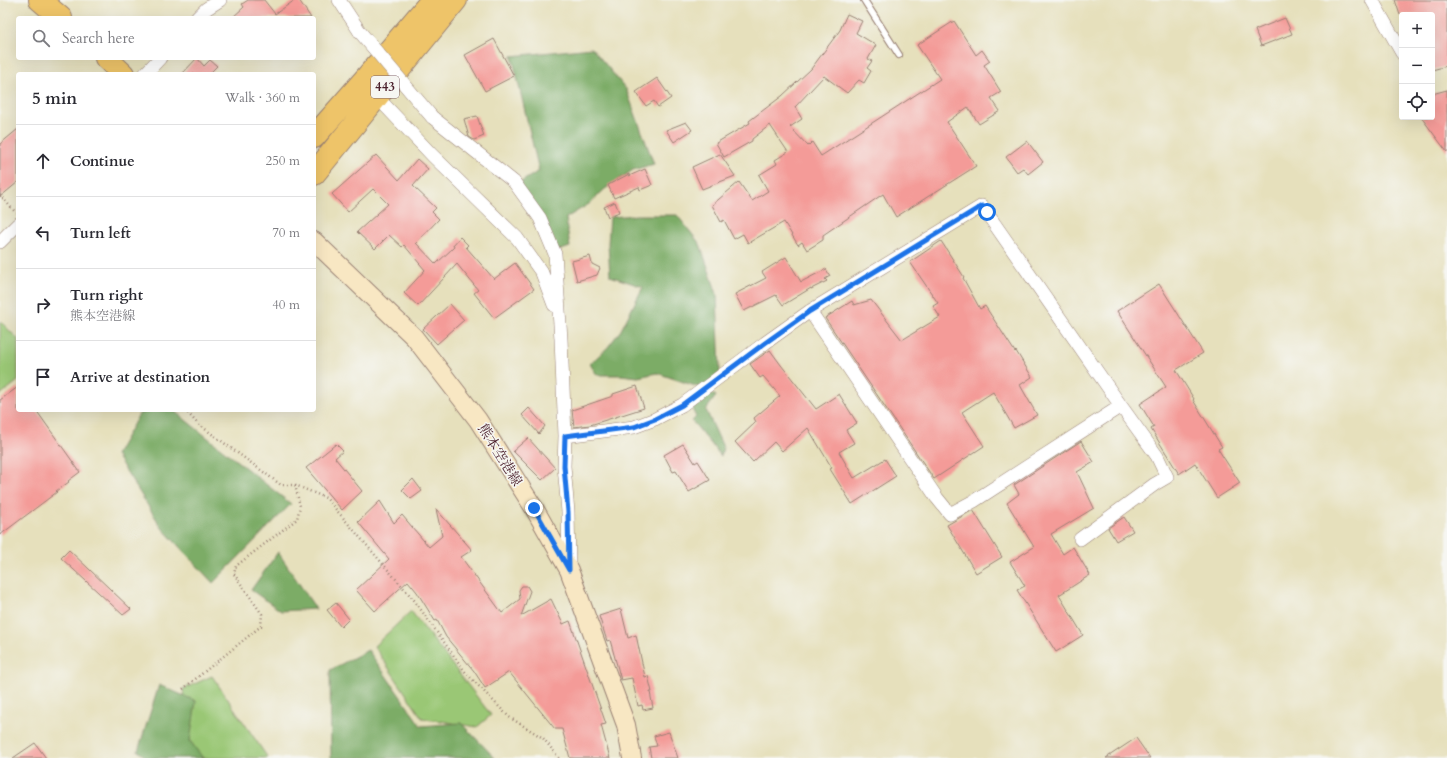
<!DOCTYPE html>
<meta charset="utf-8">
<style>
:root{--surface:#fff;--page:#f7f7f7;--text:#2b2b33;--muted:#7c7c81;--line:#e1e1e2}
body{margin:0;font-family:Cardo,"Noto Serif JP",serif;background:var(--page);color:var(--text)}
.controls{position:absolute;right:12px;top:12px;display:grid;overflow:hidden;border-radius:4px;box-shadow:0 4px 16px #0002}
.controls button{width:36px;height:36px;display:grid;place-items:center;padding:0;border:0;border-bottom:1px solid var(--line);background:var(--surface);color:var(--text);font:20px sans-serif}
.stop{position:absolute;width:12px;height:12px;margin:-9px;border:3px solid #1a73e8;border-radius:50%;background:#fff}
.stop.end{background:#1a73e8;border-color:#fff;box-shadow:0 1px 4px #0008}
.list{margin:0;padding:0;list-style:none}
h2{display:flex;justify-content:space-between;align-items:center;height:52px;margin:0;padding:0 16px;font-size:17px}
h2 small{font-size:13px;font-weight:400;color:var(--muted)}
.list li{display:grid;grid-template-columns:26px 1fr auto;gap:12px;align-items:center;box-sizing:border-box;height:72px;padding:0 16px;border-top:1px solid var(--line)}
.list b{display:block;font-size:15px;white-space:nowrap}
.list p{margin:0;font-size:13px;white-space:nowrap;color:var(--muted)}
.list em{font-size:13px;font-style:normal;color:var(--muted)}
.icon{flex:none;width:22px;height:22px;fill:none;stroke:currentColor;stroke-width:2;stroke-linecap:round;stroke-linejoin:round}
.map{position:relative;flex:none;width:1447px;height:758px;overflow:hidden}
.search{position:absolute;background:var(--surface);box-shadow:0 4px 16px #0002;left:16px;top:16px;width:300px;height:44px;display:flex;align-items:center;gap:10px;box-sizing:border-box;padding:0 14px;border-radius:4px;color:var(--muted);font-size:15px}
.panel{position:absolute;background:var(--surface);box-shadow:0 4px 16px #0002;left:16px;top:72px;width:300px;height:340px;border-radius:4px}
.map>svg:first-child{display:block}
</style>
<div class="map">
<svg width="1447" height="758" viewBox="0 0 1447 758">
<rect width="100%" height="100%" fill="#f6f6f2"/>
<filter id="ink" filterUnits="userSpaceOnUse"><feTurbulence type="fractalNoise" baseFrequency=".025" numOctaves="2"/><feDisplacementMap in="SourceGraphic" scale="8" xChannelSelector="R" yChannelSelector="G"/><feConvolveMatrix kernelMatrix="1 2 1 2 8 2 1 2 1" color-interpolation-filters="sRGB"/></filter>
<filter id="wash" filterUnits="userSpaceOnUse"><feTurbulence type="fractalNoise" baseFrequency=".012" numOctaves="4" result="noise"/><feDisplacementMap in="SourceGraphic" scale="16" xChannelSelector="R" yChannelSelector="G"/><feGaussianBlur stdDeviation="0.9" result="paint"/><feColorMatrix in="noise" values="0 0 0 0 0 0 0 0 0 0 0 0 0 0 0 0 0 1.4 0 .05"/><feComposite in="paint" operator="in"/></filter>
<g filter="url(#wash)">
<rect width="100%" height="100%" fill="#e6e0bc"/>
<path fill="#9ac775" stroke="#727350" d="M0 321 18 339V381L0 395Z
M411 611 491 715 477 727 422 718 374 646Z
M212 676 268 758H201L190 741 183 689Z"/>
<path fill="#7bac66" stroke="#626648" d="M592 48 626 89 654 164 633 170 605 189 589 204 566 218 570 247 558 251 516 185 539 171 512 56Z
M637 215H677L700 244 717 294 720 372 704 389 657 373 638 377 621 375H597L590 364 608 347 621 330 643 287 610 276 608 244 610 217Z
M710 393 716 396 706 410 723 447 721 456 692 421 696 417 692 409Z
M149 410H173L291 504 213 583 162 528 116 455 139 414Z
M278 552 316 609 281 611 251 590Z
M368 650 421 726 461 723 495 758H331L330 670Z
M159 685 196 701 190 741 203 758H147L138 751Z"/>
<g id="blocks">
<path fill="#f49b98" d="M248 0H264L275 14 295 0H299L311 18H232L244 7 242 4Z
M1395 0H1447V66L1432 70V15H1400Z
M847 14 862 21 856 33 876 45 868 59 872 61 867 68 871 71 864 83 859 80 847 93 824 76 795 107 802 119 790 127 808 146 812 142 821 156 940 79 917 45 954 21 976 55 982 50 990 61 984 65 1001 92 991 98 1000 111 979 124 968 107 947 122 976 166 896 217 883 194 823 235V240L807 250 802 242 798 245 784 222 748 243 743 234 734 239 724 220 721 222 712 205 739 182 752 201 768 191 759 175 777 164 775 160 788 152 770 125 752 139V141L724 157 716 143 750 123 749 121 782 96 811 69 840 30Z
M1285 18 1292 34 1261 46 1255 30Z
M494 39 514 76 485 91 465 55Z
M197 58 204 66 210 60 217 66 211 72 212 74H182Z
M657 78 671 98 658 107 654 101 646 106 636 92Z
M1447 90V152L1421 117H1432V94Z
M477 116 484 136 474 140 469 137 464 119Z
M686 122 692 130 674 142 666 130Z
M18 129V182L0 197V144Z
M1027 141 1043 162 1028 174 1023 168 1017 172 1006 157Z
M720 154 735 176 702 189 692 167Z
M376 155 399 180 417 159 428 169 413 186 436 208 432 212 439 219 416 243 436 264 454 247 453 245 460 237 468 245 466 247 494 279 515 263 534 289 494 318 474 293 478 290 457 264 418 306 404 293 425 270 404 245 402 247 389 235 375 249 357 232 388 204 373 189 348 212 332 194Z
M645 169 652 185 640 190 639 187 614 198 608 185 629 174V176Z
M615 202 619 212 608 217 604 207Z
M941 241 964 277 963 278 980 309 985 306 1015 352 1016 351 1032 377 1020 385 1037 415 1014 428 993 392 962 412 984 446 934 479 825 318 852 301 854 305 871 300 902 340 940 317 933 306 938 303 910 262Z
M590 256 592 264 600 268 597 275 577 281 572 261Z
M786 257 801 282 826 269 830 276 825 279 827 281 811 289V288L783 305 776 295 744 311 735 294 766 278 762 272Z
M1159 284 1203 353 1176 370 1194 399 1193 400 1222 447 1218 449 1240 483 1217 498 1195 463 1179 474 1151 429 1154 427 1140 404 1166 387 1117 311Z
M450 304 464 320 437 344 423 329Z
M770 350 781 365 816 409 839 394 857 423 846 430 854 443 839 452 854 478 885 459 896 476 852 504 830 469 832 468 808 428 782 451 774 442 753 462 735 442 756 422 754 418 780 396 763 376 760 378 750 364Z
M637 386 644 408 590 425 574 427 572 410 613 396V394Z
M18 387V410H36L80 472 68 481 69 482 56 491 57 492 0 535V400Z
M529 408 545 426 539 434 522 415Z
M528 438 555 468 542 480 513 451Z
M1081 441 1094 462 1077 472 1094 508 1051 534 1063 554 1073 547 1090 575 1059 595 1083 635 1056 652 1017 590 1025 586 1010 562 1034 547 1007 503 1019 494 1014 485Z
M336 444 343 451 335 458 362 491 342 510 306 468Z
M683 444 695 463 698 461 710 480 689 492 676 471 673 472 664 455Z
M413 479 422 491 411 499 402 490Z
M380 501 394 523 402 515 429 547 442 536 436 509 472 550 461 557 502 613 520 599 519 590 522 586H527L530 591 521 616 551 599 563 624 570 621 606 724 601 725 610 758H570L562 729H555L509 672 485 688 474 671 446 637 437 620 435 621 417 592 408 581 375 611 356 590 389 559 358 522Z
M973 510 1002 557 976 573 947 525Z
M1124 517 1133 531 1116 541 1108 528Z
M69 550 131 609 123 615 61 558Z
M336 603 349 619 341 627 327 610Z
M621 609 628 638 636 635 645 677 648 676 652 692H650L653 708 643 710 642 705 638 706 632 678 621 680 610 640 607 641 599 616Z
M669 732 678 758H651L649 747 657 746 654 736Z
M1136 738 1150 758H1106Z
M35 743 46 758H13Z"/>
</g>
</g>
<g filter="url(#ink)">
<use href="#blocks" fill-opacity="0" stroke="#988074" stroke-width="1"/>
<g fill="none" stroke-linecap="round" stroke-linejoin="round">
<defs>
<path id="lane" d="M864 0 899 55"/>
<path id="street" d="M339 0 360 32
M1372 0 1402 53
M197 18 206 9 220 0
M145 74 160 58
M377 97 432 155 517 238 542 273 554 305
M432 117 514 182 540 218 555 254 561 339 565 436 564 466 568 512 569 568
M0 242 18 224
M810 311 937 498 950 514 974 501 1121 406
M565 436 634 427 655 419 682 405 765 343 810 311 982 206 1121 406 1157 456 1167 477 1155 484 1080 539"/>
<path id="secondary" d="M314 241 414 337 478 420 534 508 569 570 626 725 632 758"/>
<path id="highway" d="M40 0 61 18
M106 58 123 74
M314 137 365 79 432 0
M314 174 456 0"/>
</defs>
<use href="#lane" stroke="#988074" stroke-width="8"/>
<use href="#street" stroke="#988074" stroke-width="14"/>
<use href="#secondary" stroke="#988074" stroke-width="20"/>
<use href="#highway" stroke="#988074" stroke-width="24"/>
<path stroke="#988074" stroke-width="2.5" stroke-dasharray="1 3" stroke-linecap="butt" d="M0 195 16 213
M185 410 197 423 281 485H295L326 498 414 600 466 673 509 717 543 738 559 758
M183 689 261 626 262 614 234 574 236 566 297 519 300 506 295 485"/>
<use href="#lane" stroke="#fff" stroke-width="6"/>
<use href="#street" stroke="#fff" stroke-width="13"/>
<use href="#secondary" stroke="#f8e7c3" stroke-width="18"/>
<use href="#highway" stroke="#eec469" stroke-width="22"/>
<defs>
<path id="street-bridge" d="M360 32 432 117"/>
</defs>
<use href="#street-bridge" stroke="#988074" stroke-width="14" stroke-linecap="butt"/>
<use href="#street-bridge" stroke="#fff" stroke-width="13"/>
</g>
</g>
<g fill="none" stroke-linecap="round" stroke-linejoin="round" filter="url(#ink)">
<path stroke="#1a73e8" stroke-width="5" d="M534 508 569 570 568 512 564 466 565 436 634 427 655 419 682 405 765 343 810 311 982 206 987 212"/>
</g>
<g text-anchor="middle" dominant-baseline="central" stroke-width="3" stroke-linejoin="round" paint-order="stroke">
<rect fill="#f6f6f2" stroke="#7e6067" stroke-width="1" x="371" y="76" width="28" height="22" rx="3"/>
<g font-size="13" font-weight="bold" fill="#4a1f2b">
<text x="385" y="87">443</text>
</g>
<g font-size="14" fill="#4a1f2b" stroke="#f6f6f2">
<text transform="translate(500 455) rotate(58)">熊本空港線</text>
</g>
</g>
</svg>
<div class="controls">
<button>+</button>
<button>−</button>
<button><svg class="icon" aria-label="locate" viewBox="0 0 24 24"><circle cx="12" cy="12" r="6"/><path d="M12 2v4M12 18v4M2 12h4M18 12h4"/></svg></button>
</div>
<div class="stop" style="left:987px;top:212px"></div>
<div class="stop end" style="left:534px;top:508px"></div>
<div class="search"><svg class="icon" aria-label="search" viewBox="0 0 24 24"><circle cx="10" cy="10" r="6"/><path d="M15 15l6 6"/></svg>Search here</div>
<section class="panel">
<h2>5 min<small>Walk · 360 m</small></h2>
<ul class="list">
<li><svg class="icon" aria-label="ahead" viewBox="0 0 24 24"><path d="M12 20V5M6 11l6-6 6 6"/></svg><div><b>Continue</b></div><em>250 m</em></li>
<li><svg class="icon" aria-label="left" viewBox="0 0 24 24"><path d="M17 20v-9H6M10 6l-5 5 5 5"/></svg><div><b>Turn left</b></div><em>70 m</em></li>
<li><svg class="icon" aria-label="right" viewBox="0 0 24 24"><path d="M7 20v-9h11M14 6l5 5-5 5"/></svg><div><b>Turn right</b><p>熊本空港線</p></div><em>40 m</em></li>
<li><svg class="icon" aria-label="arrive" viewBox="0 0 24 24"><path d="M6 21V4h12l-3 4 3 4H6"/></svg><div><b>Arrive at destination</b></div></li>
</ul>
</section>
</div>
